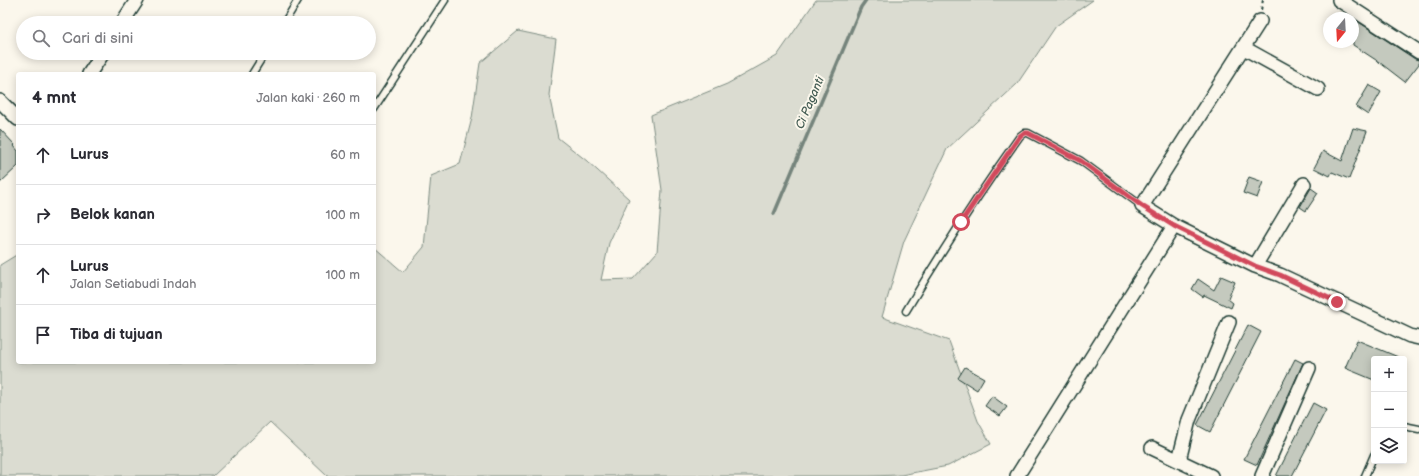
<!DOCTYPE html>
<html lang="id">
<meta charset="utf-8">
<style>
:root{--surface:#fff;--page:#f2f2f3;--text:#2b2b33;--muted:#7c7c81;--line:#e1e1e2}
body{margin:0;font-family:"Balsamiq Sans",sans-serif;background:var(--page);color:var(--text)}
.controls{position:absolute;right:12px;bottom:12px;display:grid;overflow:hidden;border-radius:4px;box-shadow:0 2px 10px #0003}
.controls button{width:36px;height:36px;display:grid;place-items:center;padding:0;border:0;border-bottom:1px solid var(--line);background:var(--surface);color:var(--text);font:20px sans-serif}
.compass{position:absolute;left:1323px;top:12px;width:36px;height:36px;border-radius:50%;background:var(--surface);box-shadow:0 2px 10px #0003;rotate:198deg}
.stop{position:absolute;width:12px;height:12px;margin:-9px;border:3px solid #d1495b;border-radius:50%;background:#fff}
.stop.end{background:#d1495b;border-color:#fff;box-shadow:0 1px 4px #0008}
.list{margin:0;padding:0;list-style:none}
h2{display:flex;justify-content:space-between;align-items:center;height:52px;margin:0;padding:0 16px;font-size:17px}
h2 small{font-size:13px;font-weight:400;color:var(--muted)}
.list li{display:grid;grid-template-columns:26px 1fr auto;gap:12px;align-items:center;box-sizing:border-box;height:60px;padding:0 16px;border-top:1px solid var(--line)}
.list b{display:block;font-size:15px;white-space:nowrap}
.list p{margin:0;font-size:13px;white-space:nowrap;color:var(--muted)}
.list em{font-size:13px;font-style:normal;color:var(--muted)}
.icon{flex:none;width:22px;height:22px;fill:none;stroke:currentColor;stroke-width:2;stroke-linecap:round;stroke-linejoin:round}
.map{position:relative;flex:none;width:1419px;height:476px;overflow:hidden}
.search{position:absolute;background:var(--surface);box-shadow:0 2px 10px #0003;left:16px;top:16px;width:360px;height:44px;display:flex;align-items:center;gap:10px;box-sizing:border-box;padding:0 14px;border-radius:22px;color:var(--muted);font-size:15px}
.panel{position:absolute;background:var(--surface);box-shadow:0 2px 10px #0003;left:16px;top:72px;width:360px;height:292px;border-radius:4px}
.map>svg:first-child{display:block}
</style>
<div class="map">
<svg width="1419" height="476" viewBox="0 0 1419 476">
<rect width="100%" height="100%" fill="#fbf7ec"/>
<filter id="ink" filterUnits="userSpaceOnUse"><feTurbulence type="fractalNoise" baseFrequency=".025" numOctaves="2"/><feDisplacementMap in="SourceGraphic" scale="8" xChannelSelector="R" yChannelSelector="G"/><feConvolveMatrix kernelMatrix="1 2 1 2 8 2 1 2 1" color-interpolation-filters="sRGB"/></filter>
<g filter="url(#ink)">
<path fill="#dbdcd1" stroke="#7d8c82" d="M816 0H1093L1056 26 1017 84 947 149 904 241 882 317 949 341 978 421 991 444 948 466 901 475 869 476H327L270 422 213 476H0V265L18 254V362H374V247L403 272 424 247 431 176 460 164 472 118 480 63 518 31 556 39 549 95 558 138 587 161 629 199 609 243 601 280 633 279 657 252 662 190 651 115 727 84 777 56Z"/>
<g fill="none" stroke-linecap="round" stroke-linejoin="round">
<path stroke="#74847b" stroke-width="3.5" d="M774 214 861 7 866 0"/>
</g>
<path fill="#c4c9be" stroke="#1f3d34" d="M1357 21 1415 59 1419 60V64L1405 82 1379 62 1353 45V28Z
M1369 85 1381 92 1368 115 1356 107Z
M1353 128 1367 131 1349 179 1332 172 1330 176 1314 168 1323 151 1342 161Z
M0 129 15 145 14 146 18 151V166L0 183Z
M1249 177 1263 182 1257 198 1243 193Z
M1311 188 1318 193 1306 211 1300 207Z
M1221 276 1235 282 1228 299 1233 303 1231 308 1204 295 1203 297 1192 289 1198 279 1214 290Z
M1248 325 1261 332 1210 432 1197 425Z
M1357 340 1403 359H1374V380L1345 368Z
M1295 359 1303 363 1257 465 1244 459Z
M965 367 984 378 977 390 958 378Z
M992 396 1007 407 1000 416 985 406Z
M1313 403 1326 410 1292 476H1276Z"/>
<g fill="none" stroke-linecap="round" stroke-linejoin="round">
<defs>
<path id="lane" d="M284 23 298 0
M252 74 265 53
M374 109 445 0
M906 311C942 251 980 192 1020 136L1024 133H1028L1081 161 1142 206
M1404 426 1419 429
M1365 476 1374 455"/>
<path id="street" d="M1339 0 1419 52
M1260 21 1142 206 1174 226 1255 266 1280 275 1410 336 1419 338
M122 23 137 0
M1244 48 1318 89
M89 74 103 53
M0 101 18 119
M1255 266 1304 184
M1152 448 1211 476
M1179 460 1189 420 1229 322
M1017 476 1174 226
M1262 476 1309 368"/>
</defs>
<use href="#lane" stroke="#1f3d34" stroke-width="9"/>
<use href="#street" stroke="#1f3d34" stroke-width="16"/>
<path stroke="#1f3d34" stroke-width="2" stroke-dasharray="4 3" stroke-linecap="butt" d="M1261 10 1263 0"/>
<use href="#lane" stroke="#fbf7ec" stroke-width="6"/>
<use href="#street" stroke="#fbf7ec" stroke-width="13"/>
</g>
</g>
<g fill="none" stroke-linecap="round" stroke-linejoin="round" filter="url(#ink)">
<path stroke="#d1495b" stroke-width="5" d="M961 222 1020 136 1024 133H1028L1081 161 1142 206 1174 226 1255 266 1280 275 1337 302"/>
</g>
<g text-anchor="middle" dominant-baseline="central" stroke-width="4" stroke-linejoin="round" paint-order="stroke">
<g font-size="12" font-style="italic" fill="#425b52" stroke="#fbf7ec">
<text transform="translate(810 103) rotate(-67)">Ci Paganti</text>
</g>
</g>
</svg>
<div class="controls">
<button>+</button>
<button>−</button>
<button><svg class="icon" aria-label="layers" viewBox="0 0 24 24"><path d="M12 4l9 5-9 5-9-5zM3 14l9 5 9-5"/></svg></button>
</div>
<svg class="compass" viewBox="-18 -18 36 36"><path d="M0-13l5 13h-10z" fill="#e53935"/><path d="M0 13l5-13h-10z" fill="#7c7c81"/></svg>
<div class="stop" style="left:961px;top:222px"></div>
<div class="stop end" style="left:1337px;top:302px"></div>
<div class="search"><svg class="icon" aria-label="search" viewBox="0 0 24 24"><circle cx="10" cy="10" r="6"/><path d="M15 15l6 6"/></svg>Cari di sini</div>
<section class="panel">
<h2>4 mnt<small>Jalan kaki · 260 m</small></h2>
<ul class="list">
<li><svg class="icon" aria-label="ahead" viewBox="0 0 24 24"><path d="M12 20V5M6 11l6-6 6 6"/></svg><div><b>Lurus</b></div><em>60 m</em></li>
<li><svg class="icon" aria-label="right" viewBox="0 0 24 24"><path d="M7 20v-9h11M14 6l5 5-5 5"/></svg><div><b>Belok kanan</b></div><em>100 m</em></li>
<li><svg class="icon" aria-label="ahead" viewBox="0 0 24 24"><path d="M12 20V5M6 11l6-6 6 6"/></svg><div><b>Lurus</b><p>Jalan Setiabudi Indah</p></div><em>100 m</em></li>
<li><svg class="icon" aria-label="arrive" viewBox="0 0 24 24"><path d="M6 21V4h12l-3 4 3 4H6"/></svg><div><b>Tiba di tujuan</b></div></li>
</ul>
</section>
</div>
